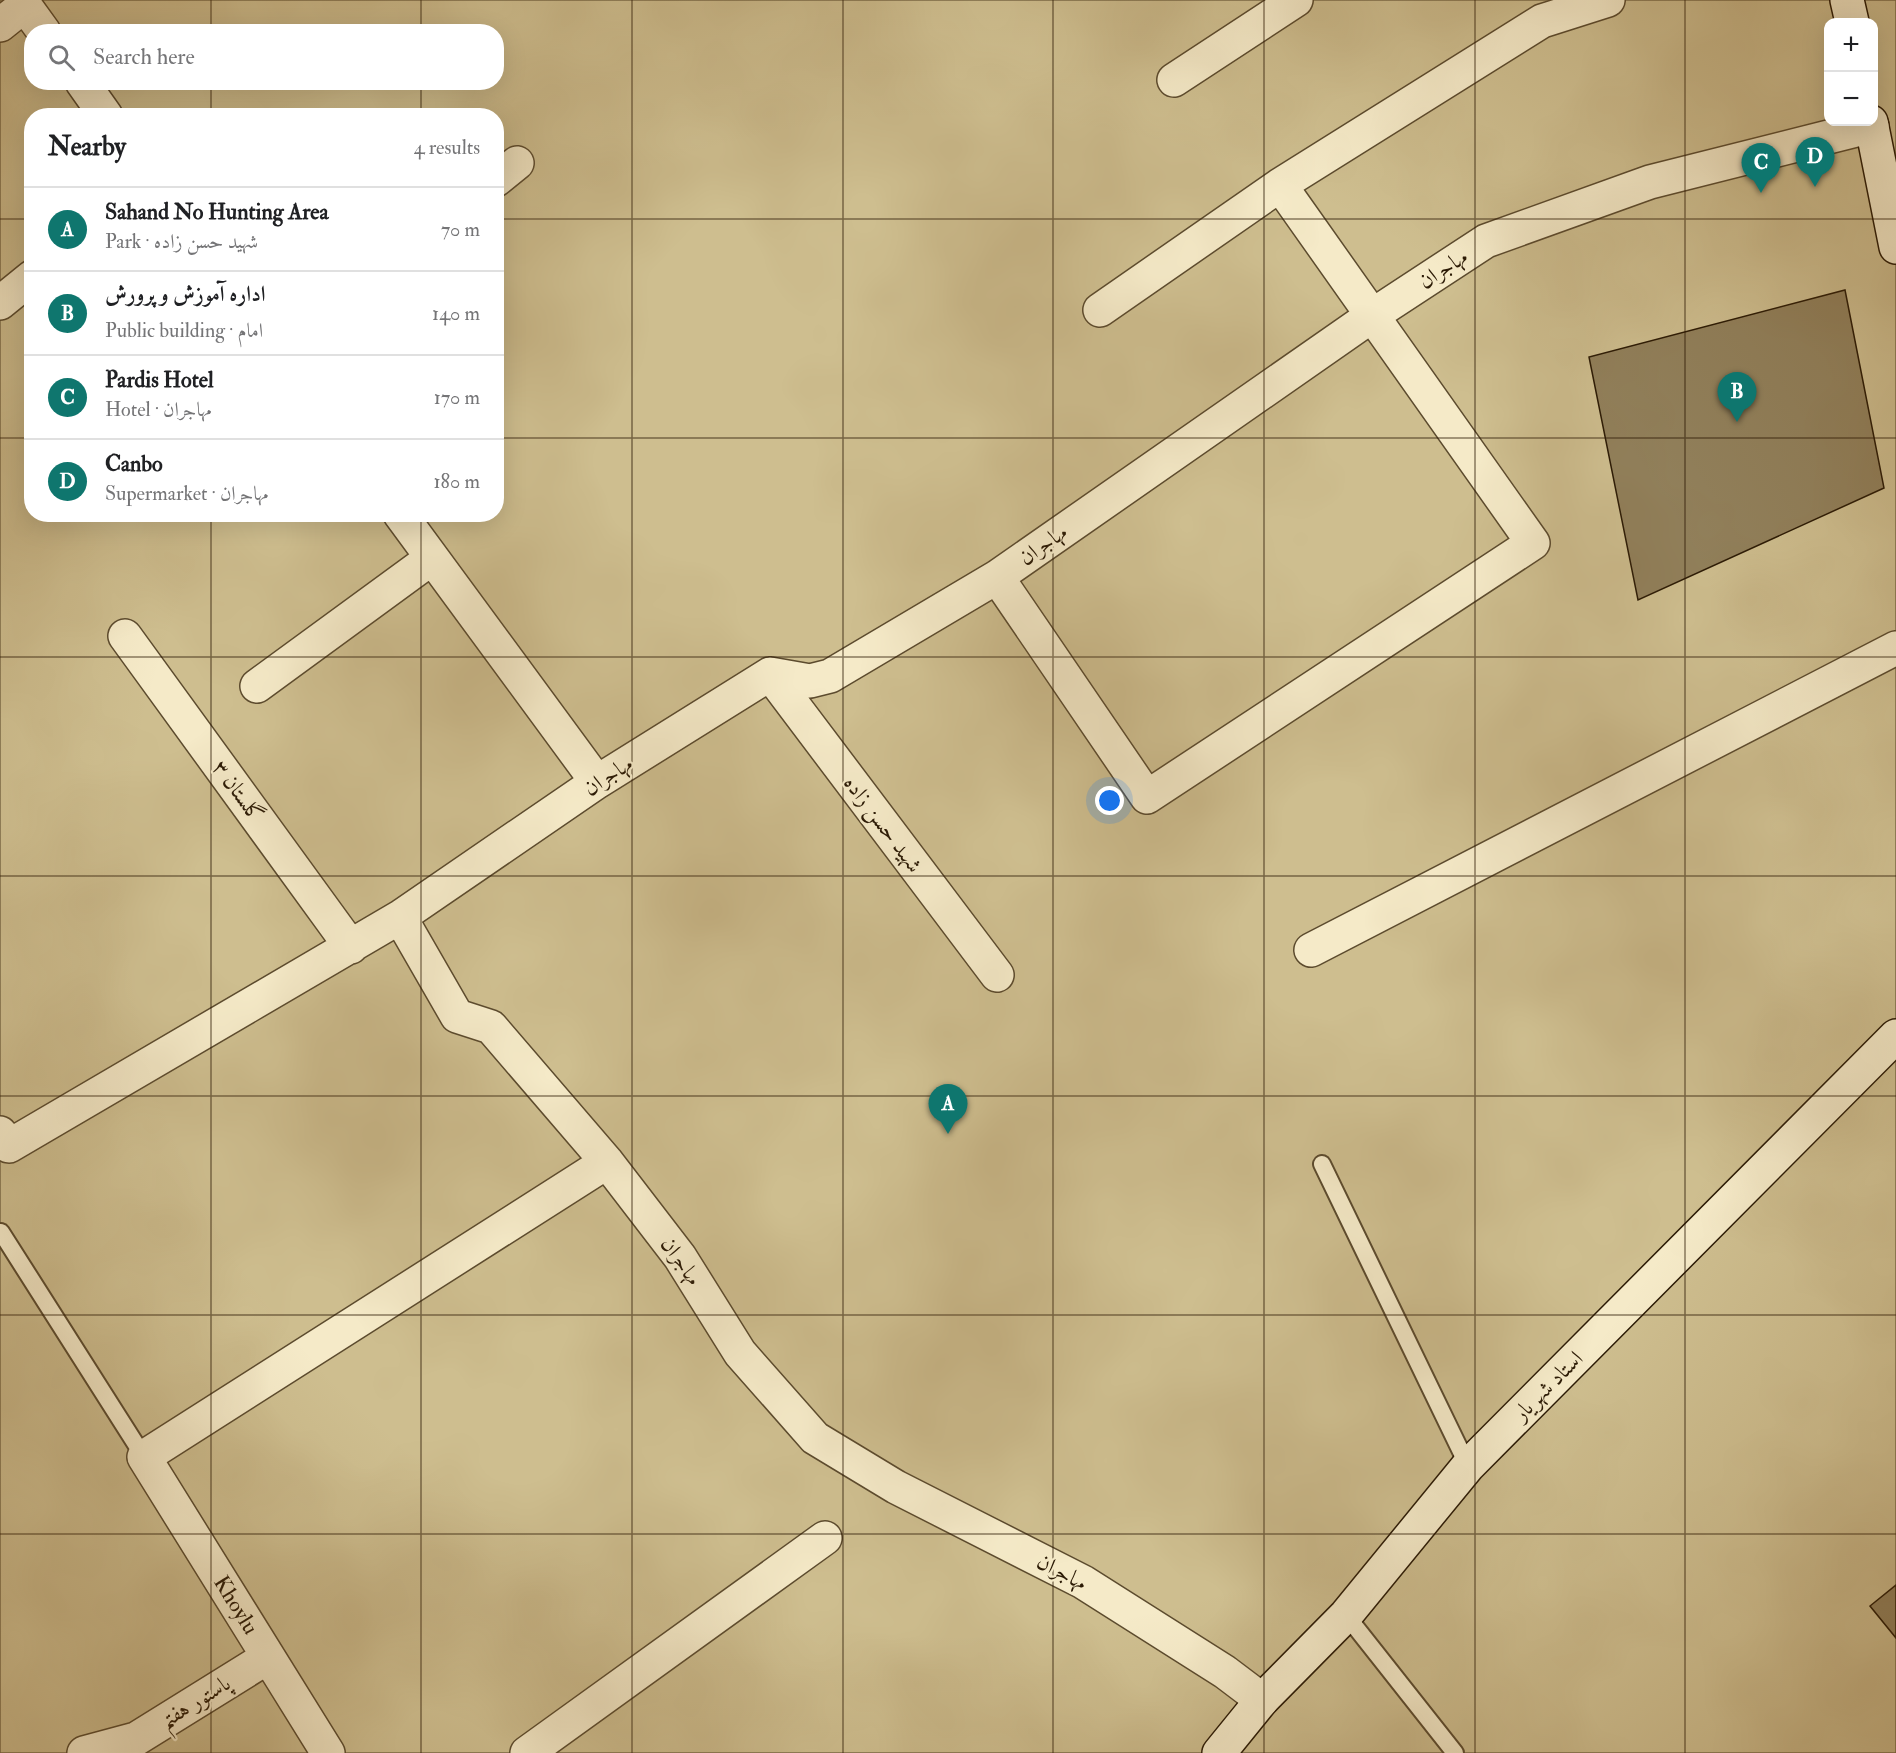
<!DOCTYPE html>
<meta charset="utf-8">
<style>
:root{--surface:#fff;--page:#f2f2f2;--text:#202124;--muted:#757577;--line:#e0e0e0;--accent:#0f766e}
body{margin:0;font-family:"IM FELL Double Pica",Amiri,serif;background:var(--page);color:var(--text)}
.controls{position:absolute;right:18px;top:18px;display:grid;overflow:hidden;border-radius:12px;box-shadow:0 6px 24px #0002}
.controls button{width:54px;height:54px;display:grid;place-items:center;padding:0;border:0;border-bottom:2px solid var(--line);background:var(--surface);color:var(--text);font:30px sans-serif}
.you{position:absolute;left:1110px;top:801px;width:21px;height:21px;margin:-15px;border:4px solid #fff;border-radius:50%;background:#1a73e8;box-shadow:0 0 0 9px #1a73e833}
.badge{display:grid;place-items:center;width:39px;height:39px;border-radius:50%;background:var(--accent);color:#fff;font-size:20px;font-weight:700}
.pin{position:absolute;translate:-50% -50px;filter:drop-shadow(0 2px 3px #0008)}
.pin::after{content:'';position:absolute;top:32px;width:21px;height:18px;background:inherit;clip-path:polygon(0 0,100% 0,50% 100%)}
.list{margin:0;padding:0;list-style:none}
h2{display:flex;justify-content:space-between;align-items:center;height:78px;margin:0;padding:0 24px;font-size:26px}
h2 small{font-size:20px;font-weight:400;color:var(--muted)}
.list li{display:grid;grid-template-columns:39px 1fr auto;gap:18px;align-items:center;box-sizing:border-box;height:84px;padding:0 24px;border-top:2px solid var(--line)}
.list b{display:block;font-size:22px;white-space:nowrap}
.list p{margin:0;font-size:20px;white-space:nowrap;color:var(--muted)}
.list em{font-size:20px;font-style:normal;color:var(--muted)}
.icon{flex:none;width:33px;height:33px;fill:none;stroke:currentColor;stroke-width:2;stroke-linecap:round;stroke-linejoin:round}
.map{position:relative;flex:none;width:1896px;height:1753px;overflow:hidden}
.search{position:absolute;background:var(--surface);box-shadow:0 6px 24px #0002;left:24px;top:24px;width:480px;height:66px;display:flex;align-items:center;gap:15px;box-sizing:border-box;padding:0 21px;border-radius:24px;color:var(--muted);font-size:22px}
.panel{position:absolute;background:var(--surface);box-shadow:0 6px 24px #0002;left:24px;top:108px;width:480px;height:414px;border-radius:24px}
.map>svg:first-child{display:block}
</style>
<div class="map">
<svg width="1896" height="1753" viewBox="0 0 1896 1753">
<rect width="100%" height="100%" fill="#efdfab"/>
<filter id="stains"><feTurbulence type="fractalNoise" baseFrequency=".00333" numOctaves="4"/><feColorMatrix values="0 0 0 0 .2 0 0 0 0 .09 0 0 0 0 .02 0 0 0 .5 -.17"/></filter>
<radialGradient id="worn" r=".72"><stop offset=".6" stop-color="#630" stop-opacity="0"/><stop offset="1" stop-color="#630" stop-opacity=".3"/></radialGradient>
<path fill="#cebe8f" stroke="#7c6c4a" stroke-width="1.5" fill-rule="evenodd" d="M0 0H1896V1753H0ZM1828 22H1874V122H1828ZM32 32H496V82H32ZM32 116H496V514H32Z"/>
<path fill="#91805b" stroke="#2b1a05" stroke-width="1.5" d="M1845 290 1884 488 1638 600 1589 357Z
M1896 1585V1638L1870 1606Z"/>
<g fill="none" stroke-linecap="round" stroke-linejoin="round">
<defs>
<path id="lane" d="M1322 1164 1468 1466
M1 1232 144 1457
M1346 1615 1455 1753"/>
<path id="street" d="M21 0 44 32
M0 25 25 5
M1174 80 1296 0
M82 82 106 116
M496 180 517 163
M0 303 32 277
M1100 310 1280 185 1542 21 1608 0
M400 514 597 782
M997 577 1147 797 1533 543 1280 185
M125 636 351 947
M770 674 997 975
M257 686 432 558
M1311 950 1896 648
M0 1133 9 1146 400 917
M1262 1700 1225 1672 1083 1582 896 1487 815 1438 740 1353 680 1257 607 1162 491 1027 457 1016 400 917 597 782 770 674 810 681 830 676 997 577 1373 315 1486 241 1650 182 1872 126
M84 1753 136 1739 268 1657
M328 1753 144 1457 607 1162
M527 1753 825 1538"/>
<path id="secondary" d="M1847 0 1852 22
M1871 122 1896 247
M1219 1753 1262 1700 1346 1615 1468 1466 1896 1036"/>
</defs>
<use href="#lane" stroke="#5c4b2e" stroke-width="20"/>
<use href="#street" stroke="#5c4b2e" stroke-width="36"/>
<use href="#secondary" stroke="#2b1a05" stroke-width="36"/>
<use href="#lane" stroke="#f5eac8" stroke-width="16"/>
<use href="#street" stroke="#f5eac8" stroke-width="33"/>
<use href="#secondary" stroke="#f5eac8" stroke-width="33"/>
</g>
<path fill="none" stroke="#2b1a05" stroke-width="1.5" stroke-opacity="0.55" d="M211 0V32M421 0V32M632 0V1753M843 0V1753M1053 0V1753M1264 0V1753M1475 0V1753M1685 0V1753M211 82V116M421 82V116M0 219H32M496 219H1896M0 438H32M496 438H1896M211 514V1753M421 514V1753M0 657H1896M0 876H1896M0 1096H1896M0 1315H1896M0 1534H1896"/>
<g text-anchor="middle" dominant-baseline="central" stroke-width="4.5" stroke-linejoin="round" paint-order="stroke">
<g font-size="22" fill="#2b1a05" stroke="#f5eac8">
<text transform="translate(1443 269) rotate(-33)">مهاجران</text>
<text transform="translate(1043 545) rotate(-35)">مهاجران</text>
<text transform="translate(608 776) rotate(-33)">مهاجران</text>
<text transform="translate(238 791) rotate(54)">گلستان ۳</text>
<text transform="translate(883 824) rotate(53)">شهید حسن زاده</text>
<text transform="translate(681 1261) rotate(55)">مهاجران</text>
<text transform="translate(1548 1386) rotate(-45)">استاد شهریار</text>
<text transform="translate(1062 1572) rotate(28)">مهاجران</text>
<text transform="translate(236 1605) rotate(58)">Khoylu</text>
<text transform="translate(195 1702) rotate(-32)">پاستور هفتم</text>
</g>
</g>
<rect width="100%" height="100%" filter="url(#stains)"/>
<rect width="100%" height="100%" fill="url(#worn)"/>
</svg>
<div class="controls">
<button>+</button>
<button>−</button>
</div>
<div class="you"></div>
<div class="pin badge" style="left:948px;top:1134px">A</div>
<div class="pin badge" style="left:1737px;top:422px">B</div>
<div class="pin badge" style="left:1761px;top:193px">C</div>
<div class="pin badge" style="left:1815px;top:187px">D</div>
<div class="search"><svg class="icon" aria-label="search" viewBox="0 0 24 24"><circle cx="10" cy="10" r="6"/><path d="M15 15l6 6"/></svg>Search here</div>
<section class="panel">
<h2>Nearby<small>4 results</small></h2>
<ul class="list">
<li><span class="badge">A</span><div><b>Sahand No Hunting Area</b><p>Park · شهید حسن زاده</p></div><em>70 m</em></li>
<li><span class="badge">B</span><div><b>اداره آموزش و پرورش</b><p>Public building · امام</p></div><em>140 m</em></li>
<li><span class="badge">C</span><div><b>Pardis Hotel</b><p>Hotel · مهاجران</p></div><em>170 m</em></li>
<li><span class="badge">D</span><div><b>Canbo</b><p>Supermarket · مهاجران</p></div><em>180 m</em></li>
</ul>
</section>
</div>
